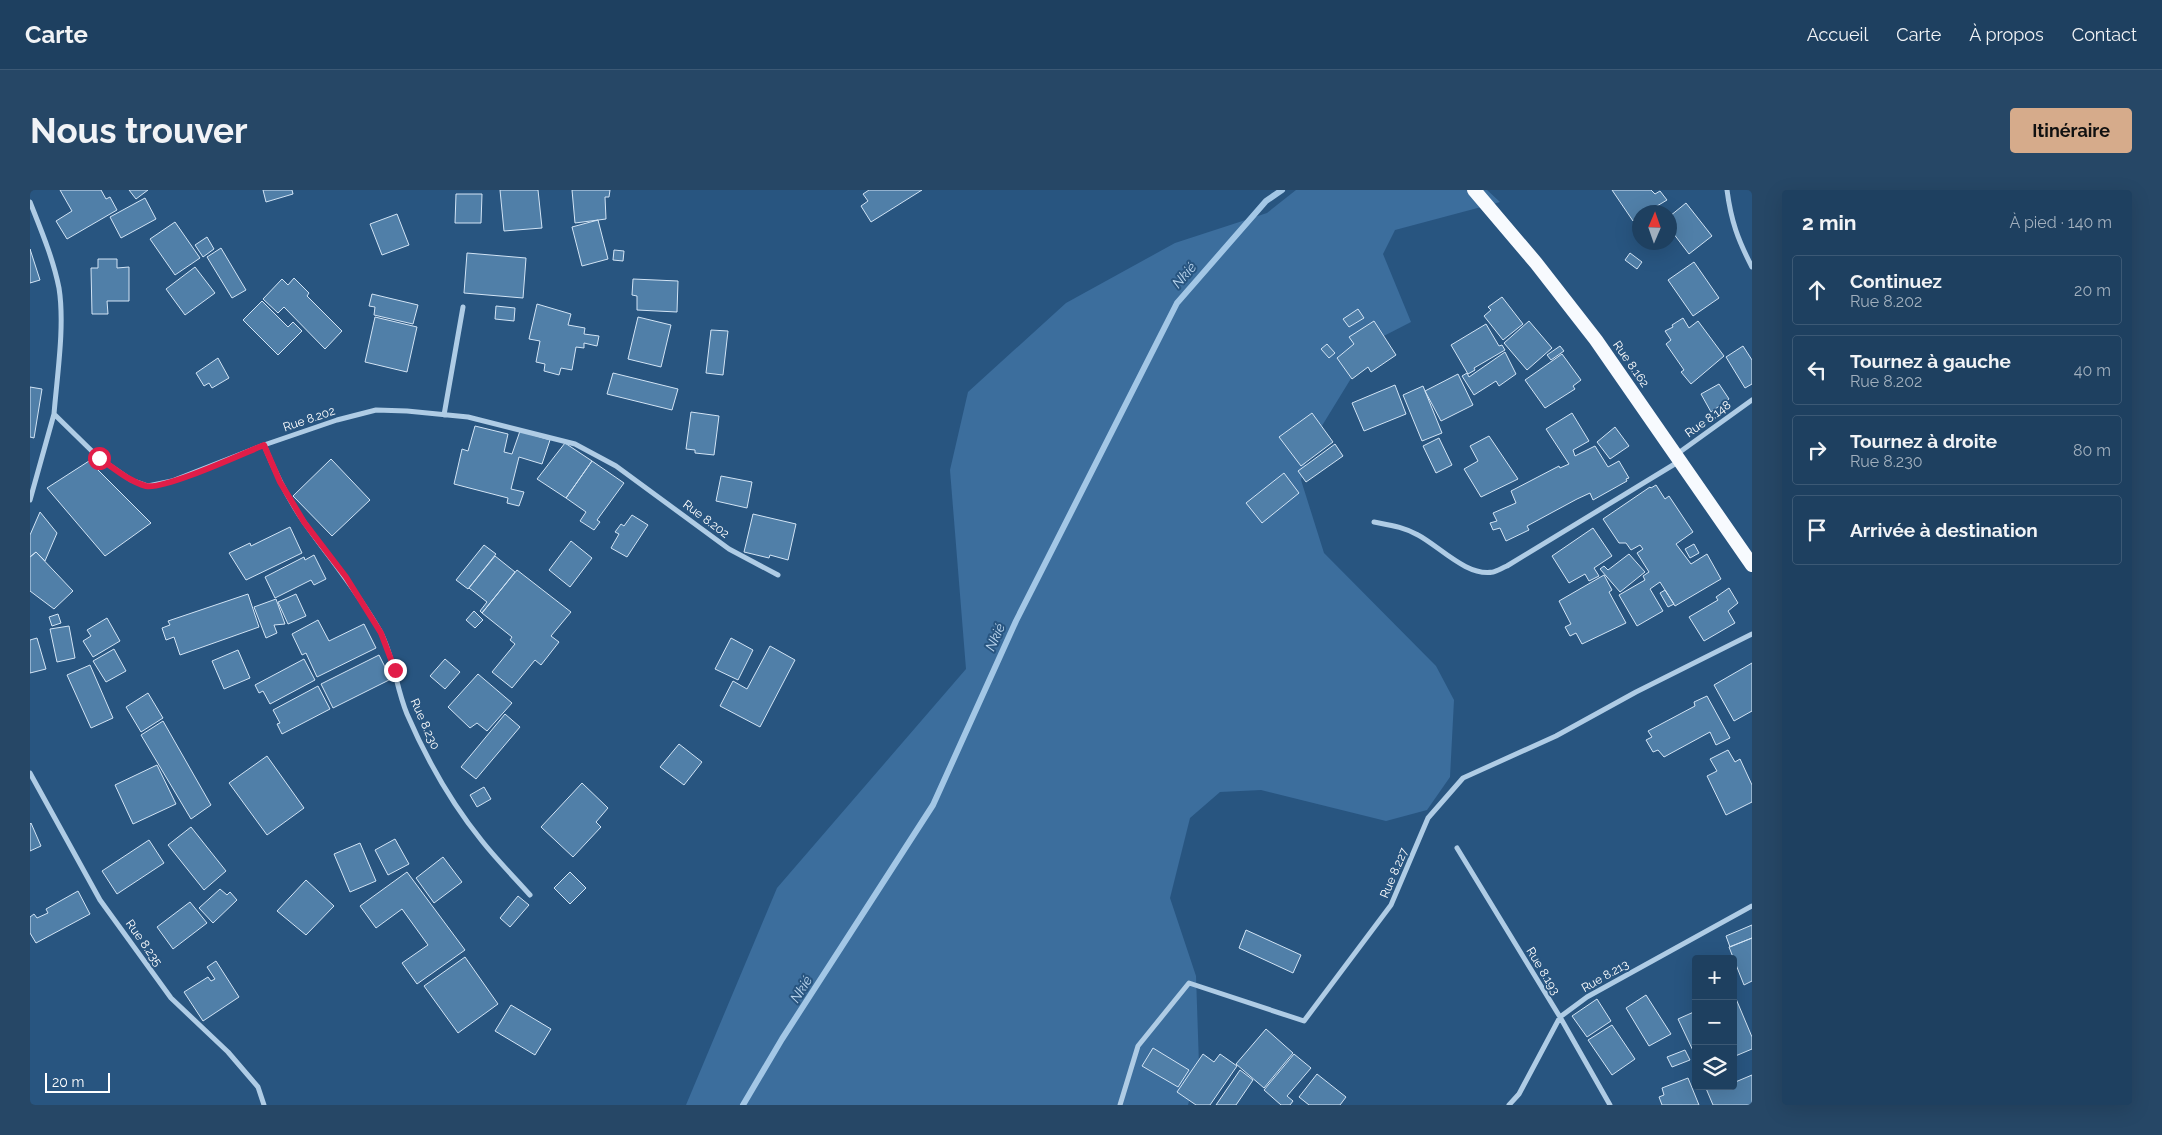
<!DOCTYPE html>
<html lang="fr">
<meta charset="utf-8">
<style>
:root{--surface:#1e4060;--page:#264766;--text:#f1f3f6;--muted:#a1afbd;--line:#3c5975;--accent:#d6ab8b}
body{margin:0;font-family:Raleway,sans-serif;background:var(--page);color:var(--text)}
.controls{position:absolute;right:15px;bottom:15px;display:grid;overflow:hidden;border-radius:5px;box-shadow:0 5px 20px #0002}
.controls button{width:45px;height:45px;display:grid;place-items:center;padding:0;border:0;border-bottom:1px solid var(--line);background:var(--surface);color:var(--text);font:25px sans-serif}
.compass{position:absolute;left:1602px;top:15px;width:45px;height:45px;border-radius:50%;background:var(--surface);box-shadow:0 5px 20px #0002;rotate:2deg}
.scale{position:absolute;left:15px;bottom:12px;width:65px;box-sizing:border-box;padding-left:5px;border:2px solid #fff;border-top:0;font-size:14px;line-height:18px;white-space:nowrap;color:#fff;-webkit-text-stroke:4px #285580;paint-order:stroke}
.stop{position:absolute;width:15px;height:15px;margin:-11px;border:4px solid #e11d48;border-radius:50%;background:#fff}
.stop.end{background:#e11d48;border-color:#fff;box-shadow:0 1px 5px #0008}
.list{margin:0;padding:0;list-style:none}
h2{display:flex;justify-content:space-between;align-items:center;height:65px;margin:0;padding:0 20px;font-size:21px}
h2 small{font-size:16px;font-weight:400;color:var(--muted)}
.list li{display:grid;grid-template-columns:32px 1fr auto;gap:15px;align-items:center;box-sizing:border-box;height:70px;margin:0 10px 10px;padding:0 10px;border:1px solid var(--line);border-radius:5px}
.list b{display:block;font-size:19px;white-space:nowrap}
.list p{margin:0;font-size:16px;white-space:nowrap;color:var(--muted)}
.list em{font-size:16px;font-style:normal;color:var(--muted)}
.icon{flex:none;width:28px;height:28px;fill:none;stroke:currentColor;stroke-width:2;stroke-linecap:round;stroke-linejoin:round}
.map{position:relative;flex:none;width:1722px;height:915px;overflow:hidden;border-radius:5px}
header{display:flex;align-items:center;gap:30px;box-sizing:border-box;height:70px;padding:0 25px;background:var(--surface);border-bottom:1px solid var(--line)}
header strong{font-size:24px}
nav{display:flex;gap:28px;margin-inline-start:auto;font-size:18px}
.intro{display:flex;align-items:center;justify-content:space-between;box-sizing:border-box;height:120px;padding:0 30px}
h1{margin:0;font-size:35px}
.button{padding:12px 22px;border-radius:5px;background:var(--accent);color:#111;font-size:18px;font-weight:700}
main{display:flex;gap:30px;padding:0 30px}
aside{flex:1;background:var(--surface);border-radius:5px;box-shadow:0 5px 20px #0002}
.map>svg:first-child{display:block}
</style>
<header>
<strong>Carte</strong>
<nav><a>Accueil</a><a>Carte</a><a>À propos</a><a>Contact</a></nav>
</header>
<div class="intro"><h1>Nous trouver</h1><a class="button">Itinéraire</a></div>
<main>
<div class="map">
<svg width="1722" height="915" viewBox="0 0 1722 915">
<rect width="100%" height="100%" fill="#285580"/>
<path fill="#3c6e9d" d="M1266 0H1457L1470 12 1365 40 1353 64 1381 132 1344 151 1282 252 1271 290 1294 363 1406 476 1424 510 1420 587 1397 620 1356 631 1231 600 1190 602 1160 628 1140 708 1166 786 1169 875 1158 915H656L747 698 936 479 920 280 938 202 1036 113 1145 53 1237 23Z"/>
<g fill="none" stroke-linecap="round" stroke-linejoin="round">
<path stroke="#a3c7e6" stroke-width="6" d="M713 915 752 849 903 615 986 431 1147 113 1236 11 1252 0"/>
</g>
<path fill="#507fa8" stroke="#d2e4f5" d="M30 0H71L76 9 80 7 87 20 37 49 26 31 42 21Z
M99 0H118L106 9Z
M233 0H262L263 4 236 12Z
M470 0H508L512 38 474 41Z
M542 0H580L579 7H575L576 29 545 33Z
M839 0H892L841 32 831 16 838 11 833 4Z
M1582 0H1621L1625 4 1630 1 1637 10 1617 22H1610V27L1603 31Z
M426 4H452L451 33H425Z
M115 8 126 29 91 48 80 27Z
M1656 13 1682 46 1659 64 1640 39V26Z
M367 24 379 55 352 65 340 34Z
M568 30 578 69 552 76 542 37Z
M145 32 170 68 145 85 120 49Z
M177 47 184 59 173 67 165 55Z
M191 58 216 100 202 108 177 67Z
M0 59 10 90 0 93Z
M584 60 594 61 593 71 583 70Z
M437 63 496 68 493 108 434 103Z
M1600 63 1612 72 1607 79 1595 70Z
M68 69H87V78L99 77V111H77L78 124H62L61 78H68Z
M1664 72 1689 108 1663 126 1638 90Z
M165 77 185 103 155 125 136 99Z
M264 88 279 103 277 106 312 141 295 159 254 117 248 123 233 109 252 89 258 95Z
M603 89 648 91 647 122 607 120V106L602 105Z
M342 104 388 115 383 134 344 125 345 117 339 116Z
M1472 107 1493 134 1473 150 1454 126 1461 120 1458 117Z
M232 111 258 137 263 132 272 141 248 165 213 130Z
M507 114 541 124 538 135 555 138 554 144 569 146 567 156 554 153V158L546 157 542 180 531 178 529 185 514 181 515 174 506 172 510 151 499 149Z
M466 116 485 118 484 131 465 129Z
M1328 119 1334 128 1319 137 1313 129Z
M345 127 387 137 377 182 335 172Z
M608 127 641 135 631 177 598 169Z
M1653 128 1659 138 1668 131 1694 166 1661 194 1651 182 1654 180 1636 154 1641 150 1635 141 1643 137 1642 135Z
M1344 131 1366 165 1341 182 1338 177 1322 189 1307 168 1324 154 1319 147Z
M1499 131 1522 158 1497 180 1474 153Z
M1456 134 1469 156 1472 155 1475 160 1444 178 1445 180 1438 184 1421 155Z
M681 140 698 141 693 185 676 183Z
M1297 154 1305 163 1299 168 1291 159Z
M1530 156 1534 161 1521 170 1517 165Z
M1713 156 1722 170V194L1715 198 1696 167Z
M1475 162 1486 184 1469 196 1466 191 1444 205 1432 186 1437 183 1439 187Z
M1532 164 1551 190 1543 196 1545 199 1515 218 1495 190Z
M188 168 199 188 182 198 179 193 174 196 166 183Z
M583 183 648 199 642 220 577 204Z
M1428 184 1443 215 1411 231 1395 201Z
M1689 194 1699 209 1681 222 1671 204Z
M1365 195 1376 224 1334 241 1322 213Z
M1393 196 1412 243 1392 251 1373 205Z
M0 197 12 199 4 248 0 247Z
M661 222 689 226 684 265 665 263V260L656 259Z
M1282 223 1303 252 1271 276 1249 247Z
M1542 223 1559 251 1543 260 1545 266 1565 256 1578 277 1589 271 1599 288 1596 289 1597 291 1563 310 1560 303 1547 309 1497 336 1499 340 1476 351 1470 338 1463 340 1460 333 1467 331 1463 323 1486 313 1481 301 1529 276 1530 278 1539 274 1516 239Z
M445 236 478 244 474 262 482 264 490 241 520 250 512 274 489 267 481 299 494 302 489 316 477 313 478 308 424 294 432 259 438 261Z
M1585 237 1599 256 1580 269 1567 252Z
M1459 246 1488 289 1451 307 1434 279 1448 271 1440 256Z
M1409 248 1422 275 1406 283 1393 256Z
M535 253 562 271 536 308 507 289Z
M1305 254 1313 266 1276 292 1268 281Z
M301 269 340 310 302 346 263 306Z
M59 271 121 333 75 366 17 298Z
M562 271 594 293 567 330 570 332 564 340 550 331 556 322 536 308Z
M1254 283 1269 303 1232 333 1216 313Z
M691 286 722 292 717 318 686 311Z
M1626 295 1635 309 1639 306 1663 342 1646 354 1661 374 1677 364 1691 389 1645 416 1630 392 1620 399 1633 421 1607 436 1589 405 1615 390 1613 386 1619 382 1607 363 1613 359 1610 355 1601 360 1596 353H1589L1573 329 1620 297 1621 298Z
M10 322 27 343 15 371 6 362 0 367V345Z
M723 324 766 334 758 370 740 365 739 368 714 362Z
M602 325 618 335 597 367 581 358 589 344 585 342 591 334 594 336Z
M260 337 272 363 216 390 199 363 220 353 221 356Z
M1563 338 1582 366 1564 378 1569 386 1559 391 1555 384 1539 393 1522 366Z
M541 351 562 368 540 397 519 380Z
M1664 354 1669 363 1660 368 1655 359Z
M454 355 466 364 438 399 426 390Z
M6 362 43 401 24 419 0 401V367Z
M1599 364 1615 382 1590 402 1570 379 1574 376 1578 380Z
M284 365 296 389 284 395 281 390 245 408 235 387 274 367 275 370Z
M465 366 485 382 452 423 450 421 457 412 439 398Z
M487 380 541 422 521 446 529 452 511 475 505 470 482 498 462 482 485 454 480 450 482 447 452 423Z
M1574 385 1582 400 1579 402 1596 433 1552 454 1546 443 1540 446 1535 437 1541 434 1529 411Z
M1699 398 1708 413 1698 421 1705 433 1674 451 1659 427 1688 410 1686 407Z
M1635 400 1644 414 1638 417 1630 403Z
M218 404 229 437 150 465 144 447 136 450 132 438 140 435 138 431Z
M266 404 276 426 258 434 248 412Z
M246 409 255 434 244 435 247 443 236 448 224 417Z
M444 421 453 430 445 438 436 430Z
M28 424 31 433 22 436 19 427Z
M77 428 90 451 63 467 53 451 61 446 57 440Z
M288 430 299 451 334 434 346 458 287 487 276 463 272 465 262 444Z
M39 436 45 468 27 472 20 439Z
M7 448 16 479 0 483V450Z
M701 448 723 460 708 490 685 479Z
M740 456 765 470 730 537 690 516 703 491 717 499Z
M84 459 96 481 76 492 63 471Z
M208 460 220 488 194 499 182 471Z
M349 465 361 489 303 518 291 494Z
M274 469 285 490 240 514 233 501 229 503 225 495Z
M415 469 430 482 415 499 400 486Z
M1722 473V521L1704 531 1684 495Z
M60 475 83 528 61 538 37 485Z
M448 484 482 513 457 541 447 533 440 538 418 517Z
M288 496 300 519 252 544 247 534 250 533 243 520Z
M118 503 133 528 111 542 96 517Z
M1677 506 1700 548 1686 555 1680 542 1634 567 1628 560 1623 562 1616 550 1622 547 1618 541 1665 516 1664 512Z
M475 524 490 537 446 589 431 577Z
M133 531 181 615 161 629 111 545Z
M649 554 672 572 654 595 630 577Z
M1698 560 1705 572 1710 569 1722 595V612L1696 625 1677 586 1687 581 1680 569Z
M237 566 274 618 237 645 199 593Z
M127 575 146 614 103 634 85 595Z
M552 593 578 618 566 632 571 637 543 667 511 637Z
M454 597 461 609 447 617 440 605Z
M1 633 11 656 0 661V634Z
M161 637 196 681 174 700 138 655Z
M365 649 379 674 358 685 345 660Z
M119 650 134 673 87 704 72 681Z
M330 653 346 691 320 702 304 664Z
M413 667 432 692 404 713 386 688Z
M377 682 435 760 387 794 372 773 398 755 372 719 346 738 330 716Z
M540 682 556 698 540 714 524 698Z
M276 690 304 716 276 745 247 721Z
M190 699 197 705 200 702 207 710 183 733 169 718Z
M48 701 60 724 6 753 0 743V727L4 724 7 728 18 723 16 719Z
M488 706 499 715 480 737 470 728Z
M160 712 177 733 143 759 127 737Z
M1722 735V748L1700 757 1696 746Z
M1216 740 1271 765 1263 783 1209 758Z
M1722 748V791L1714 795 1699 757Z
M435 767 468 814 428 843 394 796Z
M186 771 209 807 173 831 154 802 178 787 181 791 185 789 177 777Z
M1704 804 1722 847V859L1703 867Z
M1616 805 1641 844 1619 856 1596 818Z
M1567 809 1581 831 1557 847 1542 826Z
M481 815 521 839 505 865 465 841Z
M1666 821V867L1648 829Z
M1582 835 1605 869 1582 885 1558 850Z
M1236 839 1263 863 1234 898 1206 874Z
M1123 858 1159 880 1148 897 1112 876Z
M1655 860 1660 870 1642 877 1637 867Z
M1173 864 1184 872 1190 864 1207 876 1180 915H1166L1147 902Z
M1264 864 1281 878 1257 906 1263 911 1260 915H1251L1234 900Z
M1210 880 1223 890 1206 915H1186Z
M1287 884 1316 907 1310 915H1279L1269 907Z
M1722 885V915H1683L1675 896H1703V893Z
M1658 888 1669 915H1632L1629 907 1634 905 1632 898Z"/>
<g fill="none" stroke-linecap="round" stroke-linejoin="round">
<path stroke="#afcce5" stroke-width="5" d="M1697 0C1701 31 1708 50 1722 77
M0 12C11 40 23 68 29 98 35 136 27 186 24 224L69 268 101 290 118 296 142 291 234 255 307 230 346 220 377 221 438 227 545 254 586 276 699 359 748 385
M414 225 433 117
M234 255C245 282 257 308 274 332 300 369 328 402 350 441 364 467 366 498 377 524 396 568 422 614 452 651 467 670 484 687 500 705
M1647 264 1722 210
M0 310 24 224
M1344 332C1359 335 1374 337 1388 345 1409 356 1437 387 1463 382 1467 381 1472 378 1477 376L1648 272
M0 583 70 710 141 808 198 862 228 897 234 915
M1427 658 1530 827 1580 915
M1090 915 1108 856 1159 793 1274 831 1361 715 1398 628 1433 588 1526 546 1606 502 1722 444
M1479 915 1489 904 1530 827 1557 807 1722 716"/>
<path stroke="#f7fafe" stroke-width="14" d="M1444 0 1506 73 1566 150 1722 375"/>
</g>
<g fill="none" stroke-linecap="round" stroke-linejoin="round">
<path stroke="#e11d48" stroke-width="6" d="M69 268C84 278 98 291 116 296 134 300 212 264 234 255L250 292 274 332 316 387 351 443 365 480"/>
</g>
<g text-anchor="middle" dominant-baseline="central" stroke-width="4" stroke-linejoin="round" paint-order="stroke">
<g font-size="12" fill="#fff" stroke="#285580">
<text transform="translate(1601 174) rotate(55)">Rue 8.162</text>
<text transform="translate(279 229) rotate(-19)">Rue 8.202</text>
<text transform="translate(1678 229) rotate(-36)">Rue 8.148</text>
<text transform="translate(676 329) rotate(37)">Rue 8.202</text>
<text transform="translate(395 534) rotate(66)">Rue 8.230</text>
<text transform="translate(1364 683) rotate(-67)">Rue 8.227</text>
<text transform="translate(114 753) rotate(55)">Rue 8.235</text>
<text transform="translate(1513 781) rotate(59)">Rue 8.193</text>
<text transform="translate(1575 786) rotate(-30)">Rue 8.213</text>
</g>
<g font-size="14" font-style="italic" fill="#bad5ed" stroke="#285580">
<text transform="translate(1154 85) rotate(-49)">Nkié</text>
<text transform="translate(965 447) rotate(-66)">Nkié</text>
<text transform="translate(771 799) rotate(-58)">Nkié</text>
</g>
</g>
</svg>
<div class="controls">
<button>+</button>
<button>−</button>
<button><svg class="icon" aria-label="layers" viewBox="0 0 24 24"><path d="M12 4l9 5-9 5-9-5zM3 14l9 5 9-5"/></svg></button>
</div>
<svg class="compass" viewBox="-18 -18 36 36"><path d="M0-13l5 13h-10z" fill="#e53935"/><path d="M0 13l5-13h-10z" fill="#a1afbd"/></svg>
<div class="scale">20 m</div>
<div class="stop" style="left:69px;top:268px"></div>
<div class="stop end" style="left:365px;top:480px"></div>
</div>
<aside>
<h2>2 min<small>À pied · 140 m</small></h2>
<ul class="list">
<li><svg class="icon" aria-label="ahead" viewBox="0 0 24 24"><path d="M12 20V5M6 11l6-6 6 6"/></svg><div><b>Continuez</b><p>Rue 8.202</p></div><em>20 m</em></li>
<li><svg class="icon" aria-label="left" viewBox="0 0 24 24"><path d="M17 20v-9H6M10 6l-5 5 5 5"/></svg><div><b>Tournez à gauche</b><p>Rue 8.202</p></div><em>40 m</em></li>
<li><svg class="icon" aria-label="right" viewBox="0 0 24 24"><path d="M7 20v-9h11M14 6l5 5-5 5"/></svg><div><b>Tournez à droite</b><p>Rue 8.230</p></div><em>80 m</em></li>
<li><svg class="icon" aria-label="arrive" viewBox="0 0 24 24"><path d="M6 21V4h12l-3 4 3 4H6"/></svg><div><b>Arrivée à destination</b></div></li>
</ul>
</aside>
</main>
